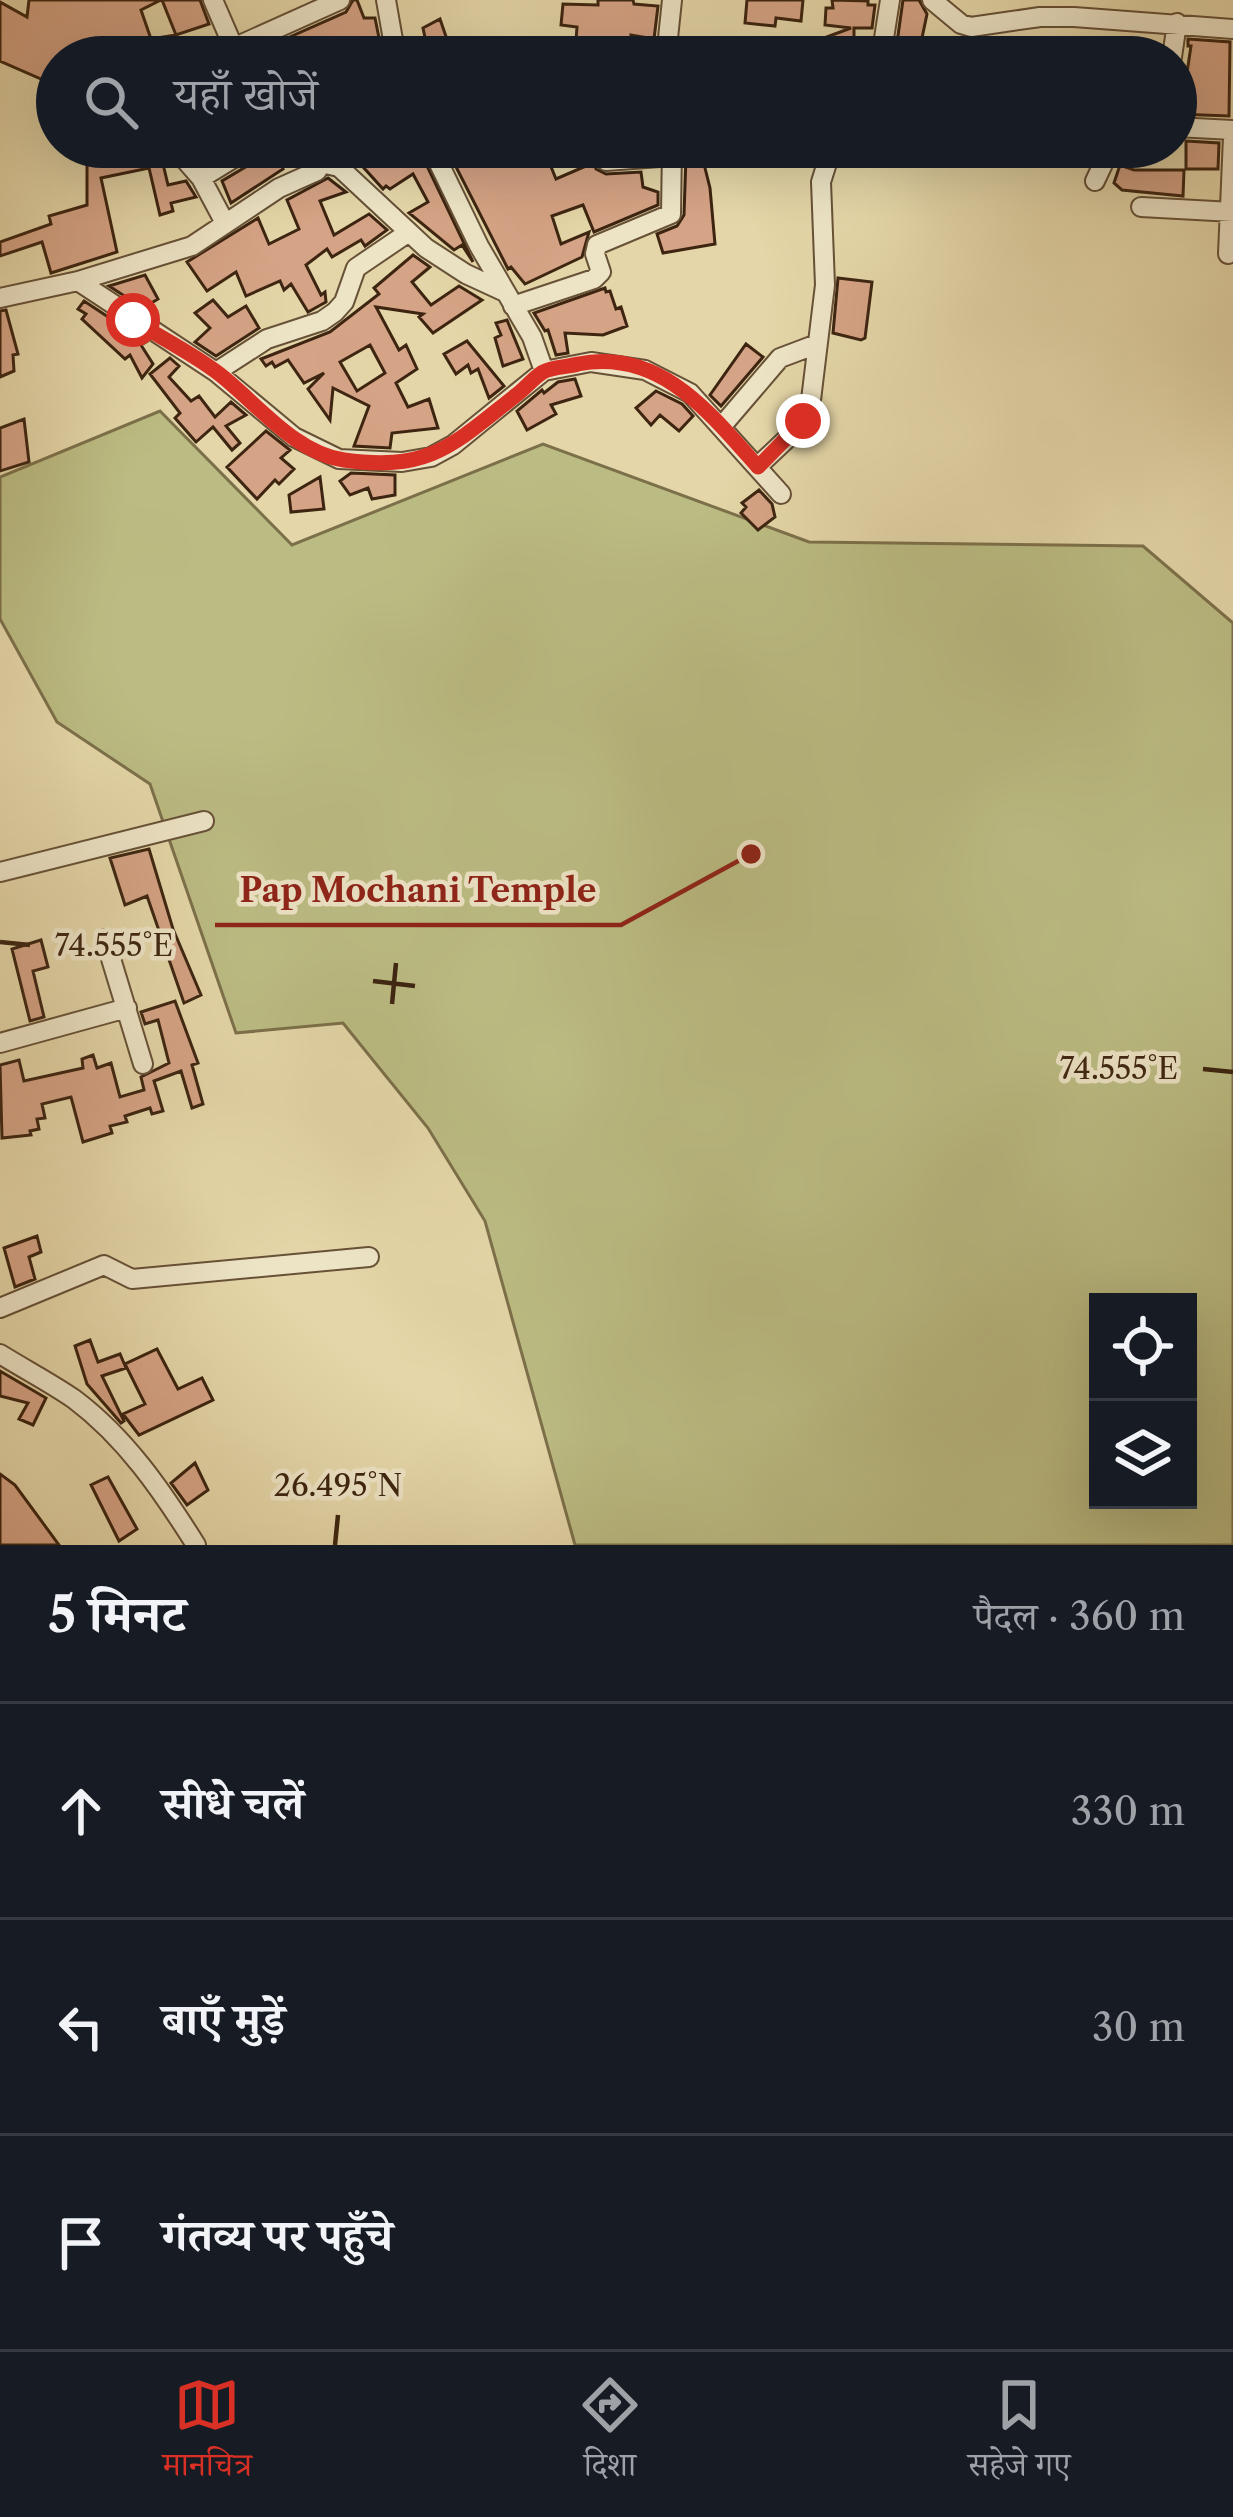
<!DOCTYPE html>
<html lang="hi">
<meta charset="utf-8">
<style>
:root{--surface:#171b24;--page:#20242c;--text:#f1f3f6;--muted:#9ea1a6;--line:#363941;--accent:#d93025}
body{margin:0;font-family:"Libre Caslon Text","Noto Serif Devanagari",serif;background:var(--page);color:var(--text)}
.controls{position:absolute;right:36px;bottom:36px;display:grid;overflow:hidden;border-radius:0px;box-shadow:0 12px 48px #0002}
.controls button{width:108px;height:108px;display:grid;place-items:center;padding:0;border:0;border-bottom:3px solid var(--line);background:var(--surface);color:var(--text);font:60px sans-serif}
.stop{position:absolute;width:36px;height:36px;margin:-27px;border:9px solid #d93025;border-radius:50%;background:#fff}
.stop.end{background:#d93025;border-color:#fff;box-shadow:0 3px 12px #0008}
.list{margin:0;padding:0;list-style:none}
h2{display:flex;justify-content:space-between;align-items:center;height:156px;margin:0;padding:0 48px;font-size:51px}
h2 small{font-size:39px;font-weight:400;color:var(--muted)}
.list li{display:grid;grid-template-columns:78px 1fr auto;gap:36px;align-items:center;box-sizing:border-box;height:216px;padding:0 48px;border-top:3px solid var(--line)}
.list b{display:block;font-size:45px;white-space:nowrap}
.list em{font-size:39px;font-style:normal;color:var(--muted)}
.icon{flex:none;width:66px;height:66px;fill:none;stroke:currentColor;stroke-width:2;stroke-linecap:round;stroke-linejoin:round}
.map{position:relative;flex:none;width:1233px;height:1545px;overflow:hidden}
.search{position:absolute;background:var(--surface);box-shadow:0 12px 48px #0002;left:36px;right:36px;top:36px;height:132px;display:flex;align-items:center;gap:30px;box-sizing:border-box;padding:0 42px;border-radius:66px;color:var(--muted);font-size:45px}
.sheet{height:804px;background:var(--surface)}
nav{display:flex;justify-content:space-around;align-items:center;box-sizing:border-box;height:168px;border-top:3px solid var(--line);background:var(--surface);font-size:33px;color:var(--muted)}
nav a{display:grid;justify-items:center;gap:6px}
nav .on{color:var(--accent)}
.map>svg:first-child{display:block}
</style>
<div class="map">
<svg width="1233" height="1545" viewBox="0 0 1233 1545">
<rect width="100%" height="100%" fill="#e4d6a8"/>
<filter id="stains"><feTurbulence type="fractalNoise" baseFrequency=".00167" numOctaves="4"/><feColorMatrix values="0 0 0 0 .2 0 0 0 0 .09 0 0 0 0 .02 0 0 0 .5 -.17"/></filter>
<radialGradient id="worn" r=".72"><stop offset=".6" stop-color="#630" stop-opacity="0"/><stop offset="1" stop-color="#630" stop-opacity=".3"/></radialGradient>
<path fill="#bbbc83" stroke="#7c704a" stroke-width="3" fill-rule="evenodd" d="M160 411 292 545 543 444 809 542 1143 546 1233 623V1545H575L485 1221 428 1128 343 1023 236 1033 150 784 57 722 0 619V477ZM1098 1302H1188V1500H1098Z"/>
<path fill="#d5a385" stroke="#3d2511" stroke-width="3" fill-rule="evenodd" d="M29 0H161L141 10 151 39 176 35 186 57H57V86L0 61V2L27 17Z
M162 0H200L209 24 176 35Z
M353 0H357L364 18H375L380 43 366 47 354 57H338L336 52 323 57H280L274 44 346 12Z
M598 0H633L634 4 658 6 654 39 631 35V42L615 43 576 40 577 27 561 25 563 4 598 5Z
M747 0H803L801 21 776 18 775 26 745 23Z
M832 0 868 1V5H875L872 28H854V57H773L851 28 825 25 826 8H833Z
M903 0H919L927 14 918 57H895Z
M440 19 453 57H409V52L427 47 423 28Z
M1188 39 1230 42 1229 116 1176 114 1178 86H1185L1191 46H1188Z
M1186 141 1219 143 1218 169H1186Z
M159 147 168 185 186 181 196 197 171 203 173 211 160 215 149 168 101 178 117 252 51 273 42 242 0 256V242L51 224 49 216 87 205V164L100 163 99 158Z
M265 147H273L283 169 231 203 222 181 259 159Z
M345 147H391L393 151 418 147 473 262 462 245 454 250 409 213 428 202 413 174 390 189 386 186 383 189Z
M472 147H543L556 179 586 166 585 147H600L593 161 596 169 606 174 641 172 643 187 658 192V205L594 232 583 205 552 216 561 244 589 232 582 257 525 284 511 267 508 269 452 159 473 153Z
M701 152 710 188 715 244 663 253 657 234 677 226 684 215 686 156Z
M1120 165 1134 170H1184L1183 196 1122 190 1114 183Z
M328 178 346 192 320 201 334 235 369 214 387 230 365 246 361 240 332 257 327 249 306 265 321 295 325 292 326 302 308 312 291 284 284 290 280 281 246 296 236 272 207 291 187 262 258 218 269 244 299 229 287 200Z
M413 255 430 267 412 282 431 305 459 286 482 300 433 333 419 317 423 314 376 307 399 350 406 345 417 369 396 383 408 407 429 399 438 428 392 433 390 448 354 446 369 406 333 388 330 420 308 389 324 373 304 383 288 360 275 367 272 362 266 366 261 359 330 332 379 294 374 288ZM370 345 385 373 357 391 340 362Z
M145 275 158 299 143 308 109 286Z
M838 278 872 282 865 338 861 340 833 333Z
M605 288 606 292 610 291 616 309 621 307 627 326 603 335 565 333 568 353 556 355 548 330 545 331 534 313Z
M213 300 228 317 246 306 259 328 216 356 195 342 210 328 195 313Z
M84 301 146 342 141 345 153 364 142 378 130 355 125 359 82 319 86 314 78 309Z
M6 310 18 354 13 355 14 371 0 377V311Z
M507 320 523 359 503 366 495 338 501 335 496 323Z
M467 341 504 386 489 398 478 369 471 373 468 365 456 374 444 354Z
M746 344 763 357 721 406 710 395Z
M170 358 179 366 169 377 191 401 199 396 215 417 231 402 246 415 226 426 240 443 232 450 213 427 196 442 175 418 180 413 150 374Z
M575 379 581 396 551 405 556 414 527 430 517 411 542 390 544 393 558 382Z
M656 391 682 404 693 416 679 431 660 415 651 425 636 408Z
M24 419 29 462 0 471V428Z
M266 431 290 450 281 458 294 469 279 484 275 480 257 499 227 467Z
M351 473 395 475V495L372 499 368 488 350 495 340 481Z
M320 477 324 509 291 512 289 495Z
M759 490 772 504 775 517 758 530 741 513 746 507 742 503Z
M149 849 173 929 201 995 184 1003 147 896 125 905 110 858Z
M41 940 48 967 33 971 44 1017 30 1021 12 949Z
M175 1001 198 1063 192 1065 203 1104 192 1108 181 1071 154 1081 163 1111 152 1114 150 1108 125 1116 127 1122 110 1126 112 1133 83 1142 71 1097 42 1104 45 1118 37 1119 39 1129 30 1131 31 1135 2 1138 0 1065 19 1060 24 1081 83 1068 82 1059 93 1055 97 1068 111 1063 120 1097 144 1090 141 1077 169 1063 158 1020 145 1024 141 1012Z
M37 1236 41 1252 29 1257 35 1279 15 1287 4 1248Z
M90 1340 98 1362 120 1354 126 1368 102 1376 124 1421 121 1423 87 1384 75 1346Z
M157 1349 178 1389 202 1378 213 1400 139 1435 123 1414 145 1404 125 1364Z
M0 1371 46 1398 33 1425 19 1419 28 1403 0 1396Z
M195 1463 208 1490 187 1505 171 1483Z
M0 1474 15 1485 59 1545H0Z
M108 1477 137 1529 119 1541 91 1485Z"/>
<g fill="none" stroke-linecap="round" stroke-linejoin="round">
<defs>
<path id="minor" d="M213 0 236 53
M386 0 396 57
M932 0 961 24 971 27 1040 17H1074L1233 29
M213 57 340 0
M615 57 666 51
M666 57 672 0
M881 57 890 0
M1172 57 1177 23
M1176 127 1233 130
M174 147 201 178 225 223
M311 147 321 163 339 167 426 248 466 274 505 292
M431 147 479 246 532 337 544 371
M606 161 673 156
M201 178 252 147
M1095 181 1111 147
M1141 207 1233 212
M1228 254 1233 137
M78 281 216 372 294 437 339 459 402 462 431 457 453 445 544 371 591 362 645 370 690 393 781 494
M0 298 78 281 192 246 279 188 317 171 321 163
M513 306 594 279 601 272 595 254 597 245 671 214 672 147
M216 372 267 339 322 321 335 312 344 302 356 268 409 232
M721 427 780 358 817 344
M757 467 792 434 810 408 825 285 821 182 832 147
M0 872 204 821
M105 939 143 1064
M0 1043 127 1008
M0 1308 104 1265 132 1279 369 1257
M0 1354C24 1369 51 1383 74 1399 126 1438 162 1491 196 1545"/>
</defs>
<use href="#minor" stroke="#675137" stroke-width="22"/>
<use href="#minor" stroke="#ede4c6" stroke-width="18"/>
</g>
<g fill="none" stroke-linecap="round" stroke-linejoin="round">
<path stroke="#d93025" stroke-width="15" d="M133 320C161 338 192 353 218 373 256 402 294 453 344 460 429 472 453 445 515 396 525 389 533 378 543 372 552 367 568 367 578 364 660 348 710 413 758 467L803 421"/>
</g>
<path fill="none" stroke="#3d2511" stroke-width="4.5" d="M0 942 30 945M373 981 415 986M392 1004 396 963M1203 1069 1233 1072M335 1545 338 1515"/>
<g font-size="30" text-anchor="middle" fill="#3d2511" stroke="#ede4c6" stroke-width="9" stroke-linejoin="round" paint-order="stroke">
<text x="114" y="956">74.555°E</text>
<text x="1119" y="1079">74.555°E</text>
<text x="338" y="1496">26.495°N</text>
</g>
<path fill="none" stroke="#8f2418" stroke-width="4.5" d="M751 854L621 925H215"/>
<circle fill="#8f2418" stroke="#ede4c6" stroke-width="4.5" cx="751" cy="854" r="12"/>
<g font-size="33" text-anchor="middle" font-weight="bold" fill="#8f2418" stroke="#ede4c6" stroke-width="9" stroke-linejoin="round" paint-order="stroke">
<text x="418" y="902">Pap Mochani Temple</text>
</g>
<rect width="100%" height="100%" filter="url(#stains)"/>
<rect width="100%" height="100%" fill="url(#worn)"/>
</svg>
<div class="controls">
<button><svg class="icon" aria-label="locate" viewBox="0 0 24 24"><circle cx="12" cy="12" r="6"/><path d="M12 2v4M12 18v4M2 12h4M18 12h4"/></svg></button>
<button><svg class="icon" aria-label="layers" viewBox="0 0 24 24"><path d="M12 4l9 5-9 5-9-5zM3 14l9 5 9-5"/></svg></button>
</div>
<div class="stop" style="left:133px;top:320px"></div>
<div class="stop end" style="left:803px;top:421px"></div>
<div class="search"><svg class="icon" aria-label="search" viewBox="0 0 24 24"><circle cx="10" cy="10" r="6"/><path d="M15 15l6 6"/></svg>यहाँ खोजें</div>
</div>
<section class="sheet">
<h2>5 मिनट<small>पैदल · 360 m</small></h2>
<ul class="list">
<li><svg class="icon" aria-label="ahead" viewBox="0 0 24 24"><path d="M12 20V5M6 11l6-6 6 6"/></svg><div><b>सीधे चलें</b></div><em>330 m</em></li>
<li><svg class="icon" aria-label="left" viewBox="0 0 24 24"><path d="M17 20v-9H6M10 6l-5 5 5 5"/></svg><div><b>बाएँ मुड़ें</b></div><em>30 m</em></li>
<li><svg class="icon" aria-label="arrive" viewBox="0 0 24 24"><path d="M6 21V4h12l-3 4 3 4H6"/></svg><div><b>गंतव्य पर पहुँचे</b></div></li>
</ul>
</section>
<nav>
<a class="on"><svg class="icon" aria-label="map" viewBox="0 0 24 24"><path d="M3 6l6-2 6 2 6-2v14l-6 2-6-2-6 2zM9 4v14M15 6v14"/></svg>मानचित्र</a>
<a><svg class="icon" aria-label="directions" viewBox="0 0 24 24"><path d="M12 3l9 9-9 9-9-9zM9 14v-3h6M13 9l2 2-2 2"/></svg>दिशा</a>
<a><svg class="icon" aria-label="saved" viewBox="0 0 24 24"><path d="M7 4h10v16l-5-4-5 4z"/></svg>सहेजे गए</a>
</nav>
